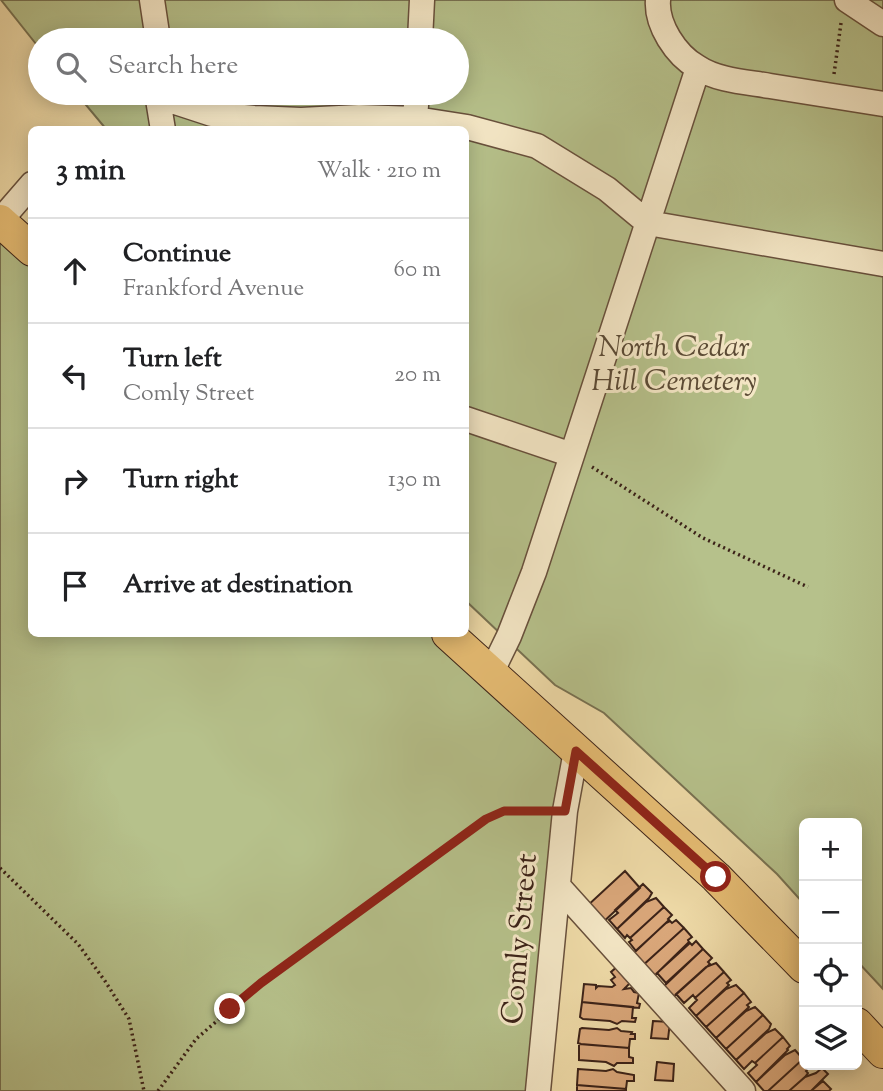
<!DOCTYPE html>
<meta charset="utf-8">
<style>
:root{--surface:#fff;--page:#f2f2f2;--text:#202124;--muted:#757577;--line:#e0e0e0}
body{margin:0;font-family:"Sorts Mill Goudy",serif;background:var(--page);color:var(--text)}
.controls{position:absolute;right:21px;bottom:21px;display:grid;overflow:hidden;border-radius:10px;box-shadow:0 4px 18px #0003}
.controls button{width:63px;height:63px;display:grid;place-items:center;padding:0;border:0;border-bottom:2px solid var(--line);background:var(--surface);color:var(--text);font:35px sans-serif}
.stop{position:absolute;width:21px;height:21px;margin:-16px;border:5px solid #8f2418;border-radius:50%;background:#fff}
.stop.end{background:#8f2418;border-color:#fff;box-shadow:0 2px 7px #0008}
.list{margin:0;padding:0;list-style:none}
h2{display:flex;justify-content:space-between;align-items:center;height:91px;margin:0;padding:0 28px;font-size:30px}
h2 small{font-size:23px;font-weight:400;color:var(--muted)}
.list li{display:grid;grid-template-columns:46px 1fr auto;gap:21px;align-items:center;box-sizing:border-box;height:105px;padding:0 28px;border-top:2px solid var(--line)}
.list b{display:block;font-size:26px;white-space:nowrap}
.list p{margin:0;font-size:23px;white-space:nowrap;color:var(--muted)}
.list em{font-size:23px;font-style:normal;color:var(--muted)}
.icon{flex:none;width:38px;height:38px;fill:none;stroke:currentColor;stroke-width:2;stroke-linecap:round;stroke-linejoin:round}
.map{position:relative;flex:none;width:883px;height:1091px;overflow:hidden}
.search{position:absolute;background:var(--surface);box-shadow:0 4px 18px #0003;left:28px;top:28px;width:441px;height:77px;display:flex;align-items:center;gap:18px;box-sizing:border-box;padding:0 24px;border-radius:38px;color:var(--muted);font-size:26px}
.panel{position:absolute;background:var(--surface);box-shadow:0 4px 18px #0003;left:28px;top:126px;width:441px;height:511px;border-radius:10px}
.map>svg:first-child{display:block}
</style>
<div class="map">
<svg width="883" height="1091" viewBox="0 0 883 1091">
<rect width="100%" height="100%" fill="#f0dca9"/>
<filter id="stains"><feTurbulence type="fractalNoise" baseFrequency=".00286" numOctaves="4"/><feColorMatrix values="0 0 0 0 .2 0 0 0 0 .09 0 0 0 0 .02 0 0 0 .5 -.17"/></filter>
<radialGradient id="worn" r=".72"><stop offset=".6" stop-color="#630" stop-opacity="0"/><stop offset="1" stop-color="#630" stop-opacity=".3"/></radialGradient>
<path fill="#b6c18b" stroke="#787252" stroke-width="2" d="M1 0H883V989L857 961V823H804V904L777 874 604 713 555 685 466 601V130L106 129 76 93H457V40H40V49Z
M0 221 31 250 32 634H448L576 751 538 1091H0Z"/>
<path fill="#dba87b" stroke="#3b2218" stroke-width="2" d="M625 871 640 888 601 924 586 907Z
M643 884 652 893 649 898 617 929 609 920 618 913 615 910Z
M656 898 664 907 630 938 627 935 625 938 617 929 646 902Z
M664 907 672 915 668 919 669 920 636 951 629 942 632 940 630 938Z
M676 920 684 928 641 967 630 956 666 923 670 921 672 923Z
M684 928 692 937 688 940 689 942 651 979 641 967Z
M696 941 703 949 666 983 657 973 690 943 692 945Z
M703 949 712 958 708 962 710 964 671 999 661 989Z
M716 963 724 972 695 998 693 995 684 1003 676 994 706 967Z
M618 966 632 981 624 989 631 988 634 992 639 993 637 1003 640 1004 639 1008 582 1002 584 984 596 985V988L598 986 612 987 615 985 611 980 615 977 611 972Z
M724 972 731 980 727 983 729 985 696 1016 689 1008 697 1000 695 998Z
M736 985 744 993 706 1027 696 1016 726 989Z
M744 993 751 1002 747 1005 749 1007 716 1038 706 1027Z
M582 1002 633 1007 632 1018H636L635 1022 622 1021 617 1024 610 1021 583 1019 580 1017Z
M755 1007 763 1015 726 1049 716 1038 746 1011Z
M763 1015 771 1024 769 1029 736 1060 726 1049Z
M653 1021 670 1022 668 1039 651 1038Z
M582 1028 609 1030 617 1028 621 1031 632 1032 631 1034H635V1039H630L629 1048 581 1044 578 1043 580 1029Z
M775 1029 783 1037 755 1063 752 1061 744 1069 736 1060 766 1033Z
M783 1037 790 1046 787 1049 788 1050 756 1082 748 1073 757 1065 755 1063Z
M579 1044 629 1048V1057L633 1058V1063H617L614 1066 606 1062 579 1060Z
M795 1050 803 1059 768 1091H764L756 1082 785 1055Z
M803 1059 804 1065 810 1067 806 1071 808 1073 805 1077 789 1091H768Z
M657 1062 674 1064 673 1081 655 1080Z
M822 1068 828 1074 811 1091H789L805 1077 816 1073Z
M578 1069 606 1071 613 1069 617 1072 634 1075V1081H627L626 1089 577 1085Z
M823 1081 831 1089 829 1091H811Z
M577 1085 626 1089V1091H577Z"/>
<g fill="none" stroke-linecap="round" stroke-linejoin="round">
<defs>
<path id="minor" d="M152 0 158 40
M658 0C656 25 676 55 697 67 718 81 747 82 770 86 808 92 845 98 883 104
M847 0 883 24
M420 40 422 0
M157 93 163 130
M157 96 212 114 254 118 301 120 359 117 416 119 467 127 537 146 607 189 648 223 883 264
M414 130 417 93
M0 221 32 184
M466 419 572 455
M491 673 509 636 534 572 698 68
M558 886 743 1091
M538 1091 565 811 576 751"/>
<path id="major" d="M0 221 32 250
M448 634 716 877 804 967
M857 1024 883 1052"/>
</defs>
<use href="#minor" stroke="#68503c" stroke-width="27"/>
<use href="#major" stroke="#3b2218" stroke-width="34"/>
<path stroke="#3b2218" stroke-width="3.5" stroke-dasharray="2 3.5" stroke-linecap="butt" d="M834 74 841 23
M592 467 703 538 808 587
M0 868 78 944 105 981 129 1019 144 1091
M158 1091 196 1039 261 983 472 829C500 809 512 811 545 811"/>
<use href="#minor" stroke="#f5e8c7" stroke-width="24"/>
<use href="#major" stroke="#e8be74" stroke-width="32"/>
</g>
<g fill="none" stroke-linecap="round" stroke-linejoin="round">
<path stroke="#8f2418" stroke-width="9" d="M230 1009 261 983 486 819 504 811H565L576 751 716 877"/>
</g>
<g text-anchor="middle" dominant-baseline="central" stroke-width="6" stroke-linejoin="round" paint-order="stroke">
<g font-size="30" font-style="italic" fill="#5a4a35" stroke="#f5e8c7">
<text x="674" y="348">North Cedar<tspan x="674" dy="34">Hill Cemetery</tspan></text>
</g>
<g font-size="30" fill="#3b2218" stroke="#f5e8c7">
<text transform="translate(521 939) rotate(-85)">Comly Street</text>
</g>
</g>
<rect width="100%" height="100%" filter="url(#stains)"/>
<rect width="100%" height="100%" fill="url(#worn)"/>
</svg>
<div class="controls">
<button>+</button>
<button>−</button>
<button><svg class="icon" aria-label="locate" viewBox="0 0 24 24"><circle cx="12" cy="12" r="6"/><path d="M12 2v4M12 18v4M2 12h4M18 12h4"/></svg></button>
<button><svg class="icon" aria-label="layers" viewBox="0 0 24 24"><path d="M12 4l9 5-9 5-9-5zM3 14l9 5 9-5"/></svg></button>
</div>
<div class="stop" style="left:716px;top:877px"></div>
<div class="stop end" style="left:230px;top:1009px"></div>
<div class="search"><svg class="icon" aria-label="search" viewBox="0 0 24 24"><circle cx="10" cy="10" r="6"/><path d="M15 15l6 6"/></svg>Search here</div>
<section class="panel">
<h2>3 min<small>Walk · 210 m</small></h2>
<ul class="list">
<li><svg class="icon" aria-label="ahead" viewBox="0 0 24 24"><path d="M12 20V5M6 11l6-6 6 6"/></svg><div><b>Continue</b><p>Frankford Avenue</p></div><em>60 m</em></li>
<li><svg class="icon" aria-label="left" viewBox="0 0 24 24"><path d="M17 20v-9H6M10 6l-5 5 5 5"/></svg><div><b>Turn left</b><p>Comly Street</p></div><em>20 m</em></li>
<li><svg class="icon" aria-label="right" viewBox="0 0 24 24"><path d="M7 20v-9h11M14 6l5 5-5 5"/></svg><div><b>Turn right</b></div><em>130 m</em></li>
<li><svg class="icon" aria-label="arrive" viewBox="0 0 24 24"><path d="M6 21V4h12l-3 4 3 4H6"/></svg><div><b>Arrive at destination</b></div></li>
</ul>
</section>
</div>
